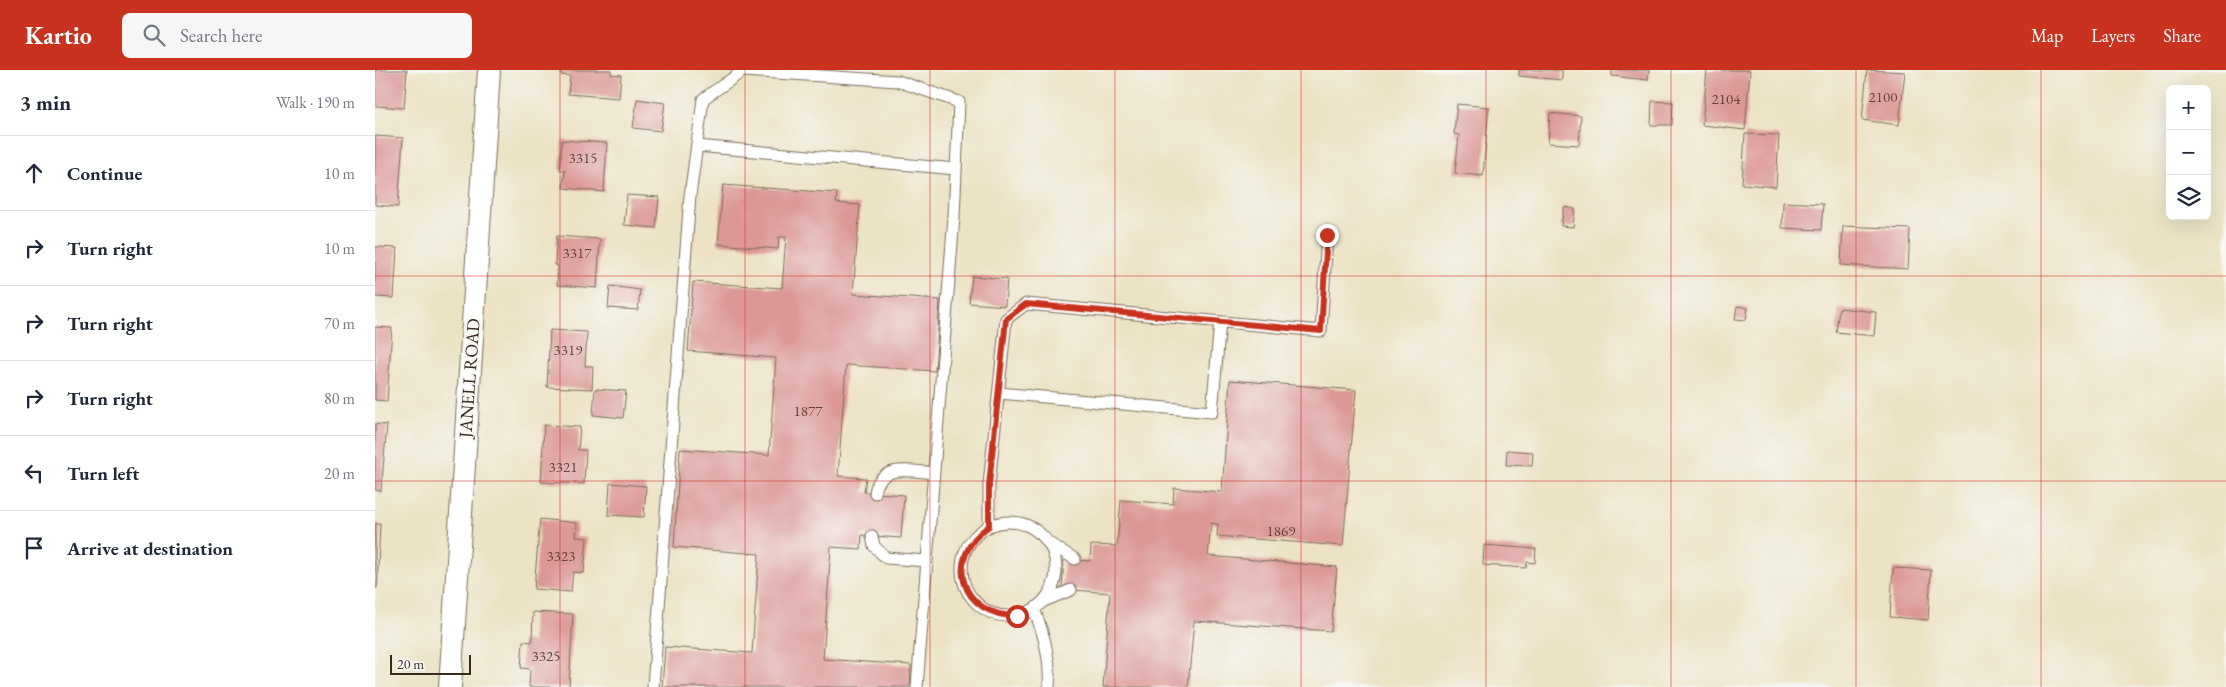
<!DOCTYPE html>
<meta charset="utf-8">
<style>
:root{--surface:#fff;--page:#f6f6f7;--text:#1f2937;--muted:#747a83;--line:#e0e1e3;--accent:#c8321e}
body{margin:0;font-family:"EB Garamond",serif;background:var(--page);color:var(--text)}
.controls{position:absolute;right:15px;top:15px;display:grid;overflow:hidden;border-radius:8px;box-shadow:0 5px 20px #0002}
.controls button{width:45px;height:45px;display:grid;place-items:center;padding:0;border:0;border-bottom:1px solid var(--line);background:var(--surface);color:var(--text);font:25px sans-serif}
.scale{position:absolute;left:15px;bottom:12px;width:81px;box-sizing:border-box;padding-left:5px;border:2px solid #3b2a1e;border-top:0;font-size:14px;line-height:18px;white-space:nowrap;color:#3b2a1e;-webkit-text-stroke:4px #f6f6f2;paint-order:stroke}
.stop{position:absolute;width:15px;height:15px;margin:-11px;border:4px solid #c8321e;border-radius:50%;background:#fff}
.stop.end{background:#c8321e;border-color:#fff;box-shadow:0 1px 5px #0008}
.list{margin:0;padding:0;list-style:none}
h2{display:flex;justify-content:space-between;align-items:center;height:65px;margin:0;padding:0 20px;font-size:21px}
h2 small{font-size:16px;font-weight:400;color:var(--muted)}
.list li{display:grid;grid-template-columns:32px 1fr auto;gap:15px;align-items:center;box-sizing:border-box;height:75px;padding:0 20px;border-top:1px solid var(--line)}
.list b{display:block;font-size:19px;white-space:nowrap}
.list em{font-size:16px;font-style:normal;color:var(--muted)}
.icon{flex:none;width:28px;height:28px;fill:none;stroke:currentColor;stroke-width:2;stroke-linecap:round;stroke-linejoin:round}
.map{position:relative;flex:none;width:1851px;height:617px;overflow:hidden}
header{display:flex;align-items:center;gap:30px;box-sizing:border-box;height:70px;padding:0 25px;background:var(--accent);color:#fff}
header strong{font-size:24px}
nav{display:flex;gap:28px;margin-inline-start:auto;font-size:18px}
.search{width:350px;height:45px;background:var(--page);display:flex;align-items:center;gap:12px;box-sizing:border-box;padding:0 18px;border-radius:8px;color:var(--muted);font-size:19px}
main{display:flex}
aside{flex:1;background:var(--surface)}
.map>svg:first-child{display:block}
</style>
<header>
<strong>Kartio</strong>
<div class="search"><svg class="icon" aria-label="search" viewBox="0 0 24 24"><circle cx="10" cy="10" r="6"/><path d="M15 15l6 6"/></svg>Search here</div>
<nav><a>Map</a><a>Layers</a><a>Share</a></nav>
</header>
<main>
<aside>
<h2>3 min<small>Walk · 190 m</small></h2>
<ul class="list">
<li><svg class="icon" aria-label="ahead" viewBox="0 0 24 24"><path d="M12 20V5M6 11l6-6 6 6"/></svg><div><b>Continue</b></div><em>10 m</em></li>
<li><svg class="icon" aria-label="right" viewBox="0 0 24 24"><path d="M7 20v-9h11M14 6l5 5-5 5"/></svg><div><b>Turn right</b></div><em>10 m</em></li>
<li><svg class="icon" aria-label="right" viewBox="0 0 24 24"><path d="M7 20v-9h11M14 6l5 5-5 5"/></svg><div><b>Turn right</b></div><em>70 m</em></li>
<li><svg class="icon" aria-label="right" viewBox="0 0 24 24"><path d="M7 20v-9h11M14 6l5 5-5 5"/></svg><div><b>Turn right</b></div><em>80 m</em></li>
<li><svg class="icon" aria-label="left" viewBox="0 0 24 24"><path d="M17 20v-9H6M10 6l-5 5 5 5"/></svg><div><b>Turn left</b></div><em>20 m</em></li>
<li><svg class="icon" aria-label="arrive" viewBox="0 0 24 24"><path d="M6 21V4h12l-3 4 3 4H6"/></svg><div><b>Arrive at destination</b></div></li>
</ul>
</aside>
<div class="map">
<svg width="1851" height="617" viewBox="0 0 1851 617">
<rect width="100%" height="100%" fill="#f6f6f2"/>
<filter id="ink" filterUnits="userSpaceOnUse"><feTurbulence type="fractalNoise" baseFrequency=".02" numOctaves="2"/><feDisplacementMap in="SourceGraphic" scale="10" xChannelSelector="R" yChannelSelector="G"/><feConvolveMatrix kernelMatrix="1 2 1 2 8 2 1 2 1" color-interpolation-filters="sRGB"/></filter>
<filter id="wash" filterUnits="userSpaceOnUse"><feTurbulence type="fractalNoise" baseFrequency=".0096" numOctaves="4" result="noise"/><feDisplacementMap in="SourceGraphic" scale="20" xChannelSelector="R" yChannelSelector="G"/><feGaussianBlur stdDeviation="1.12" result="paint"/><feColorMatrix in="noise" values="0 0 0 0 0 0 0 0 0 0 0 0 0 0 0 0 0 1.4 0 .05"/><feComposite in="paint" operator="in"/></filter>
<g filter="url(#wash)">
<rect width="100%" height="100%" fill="#ece3c5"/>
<g id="blocks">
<path fill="#dc9896" d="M0 0H32L29 38 0 36Z
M187 0H236V4L246 5 244 28 193 24 195 6 186 5Z
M1144 0H1187V10L1144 6Z
M1237 0H1274L1273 10 1237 6Z
M1332 0H1375L1370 60 1327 55Z
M1492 0 1530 2 1524 55 1487 50Z
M262 29 290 33 286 61 258 58Z
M1277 31 1298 32 1297 55H1276Z
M1082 34 1114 37 1108 106 1080 103 1084 65 1079 64Z
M1175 43 1206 46 1204 75 1173 73Z
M1370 64 1404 65 1401 117 1367 114Z
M0 66 28 68 23 137 0 135Z
M187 70 232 73 229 122 188 118 190 100H185Z
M348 115 462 123 461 133 485 135 478 224 565 230 560 301 471 295 463 406 491 408 489 422 529 425 526 468 487 465 486 479 456 477 448 589 536 595 535 617H287L290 577 377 583 384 484 299 477 305 379 394 385 401 288 313 281 318 212 407 218 411 167H404L403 179 343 174Z
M252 125 284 127 281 158 249 155Z
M1408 132 1448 134 1446 160 1407 158Z
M1189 137 1200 139 1198 157 1186 156Z
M1468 156 1535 159 1533 199 1466 195Z
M182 166 225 169 222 218 182 215 183 195H180Z
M0 177 22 178 19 228 0 227Z
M597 206 632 209 630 236 594 233Z
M235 216 265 220 263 240 233 238Z
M1362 236 1373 238 1371 250 1360 249Z
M1464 238 1501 242 1499 266 1461 262Z
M0 257 17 258 12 331 0 330Z
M175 260 212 262 210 296H218L217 319 172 317Z
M855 310 981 320 968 476 842 466 843 454 836 453 833 486 962 497 956 561 819 551 813 617H728L735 523 687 519 689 489 715 491 716 475 742 476 746 430 798 434 799 418 847 422Z
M220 319 251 321 248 348 218 345Z
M0 354 12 355 6 421 0 420Z
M169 355 205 357 203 380H211L209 414 166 412Z
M1132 380 1158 382 1157 396 1131 395Z
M235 413 271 416 269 447 233 445Z
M165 449 202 453 201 467 212 468 209 503 198 502 196 522 159 519Z
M0 454H5L2 518H0Z
M1109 475 1161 479 1160 493 1152 492 1151 498 1108 495Z
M1518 498 1556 500 1553 550 1515 547Z
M158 542 198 544 194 617H154L155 599 146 598 148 571 157 572Z"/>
</g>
</g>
<g filter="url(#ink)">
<use href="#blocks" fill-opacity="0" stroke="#796b58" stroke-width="1"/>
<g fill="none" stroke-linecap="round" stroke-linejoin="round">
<defs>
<path id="service" d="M322 76 581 99
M624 323 837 342 845 252
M500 423C504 393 536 401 558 403
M587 499a47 47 0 1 1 94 0a47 47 0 1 1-94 0Z
M614 456V415L631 249 651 234 946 261 952 165
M497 466 499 476 511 488 552 491
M672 472 700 489
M669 531 696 520
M659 539C669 565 676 589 674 617
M278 617 315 126 328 29 368 1 523 11 584 32 579 147 542 617"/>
<path id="minor" d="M75 617 114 0"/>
</defs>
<use href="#service" stroke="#796b58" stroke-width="13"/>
<use href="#minor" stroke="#796b58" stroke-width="24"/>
<use href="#service" stroke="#fff" stroke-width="11"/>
<use href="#minor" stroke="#fff" stroke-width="22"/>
</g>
</g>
<g fill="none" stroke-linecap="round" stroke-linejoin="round" filter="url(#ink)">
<path stroke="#c8321e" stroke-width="6" d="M642 546C585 546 568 488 614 456V415L631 249 651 234 946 261 952 165"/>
</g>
<path fill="none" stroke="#d62828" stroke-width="1" stroke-opacity="0.55" d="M185 0V617M370 0V617M555 0V617M740 0V617M926 0V617M1111 0V617M1296 0V617M1481 0V617M1666 0V617M0 206H1851M0 411H1851"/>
<g text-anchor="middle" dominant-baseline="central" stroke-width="4" stroke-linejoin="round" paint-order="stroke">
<g font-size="15" fill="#63463c">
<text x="1508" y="26">2100</text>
<text x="1351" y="28">2104</text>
<text x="208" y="87">3315</text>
<text x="202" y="182">3317</text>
<text x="193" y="279">3319</text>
<text x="433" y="340">1877</text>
<text x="188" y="396">3321</text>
<text x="906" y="460">1869</text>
<text x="186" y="485">3323</text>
<text x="171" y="585">3325</text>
</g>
<g font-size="18" fill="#3b2a1e" stroke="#f6f6f2">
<text transform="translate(94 308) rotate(-86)">JANELL ROAD</text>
</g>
</g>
</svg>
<div class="controls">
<button>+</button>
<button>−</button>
<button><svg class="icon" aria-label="layers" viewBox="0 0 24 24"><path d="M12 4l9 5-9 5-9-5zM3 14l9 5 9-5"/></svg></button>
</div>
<div class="scale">20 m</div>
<div class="stop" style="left:642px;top:546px"></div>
<div class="stop end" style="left:952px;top:165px"></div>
</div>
</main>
